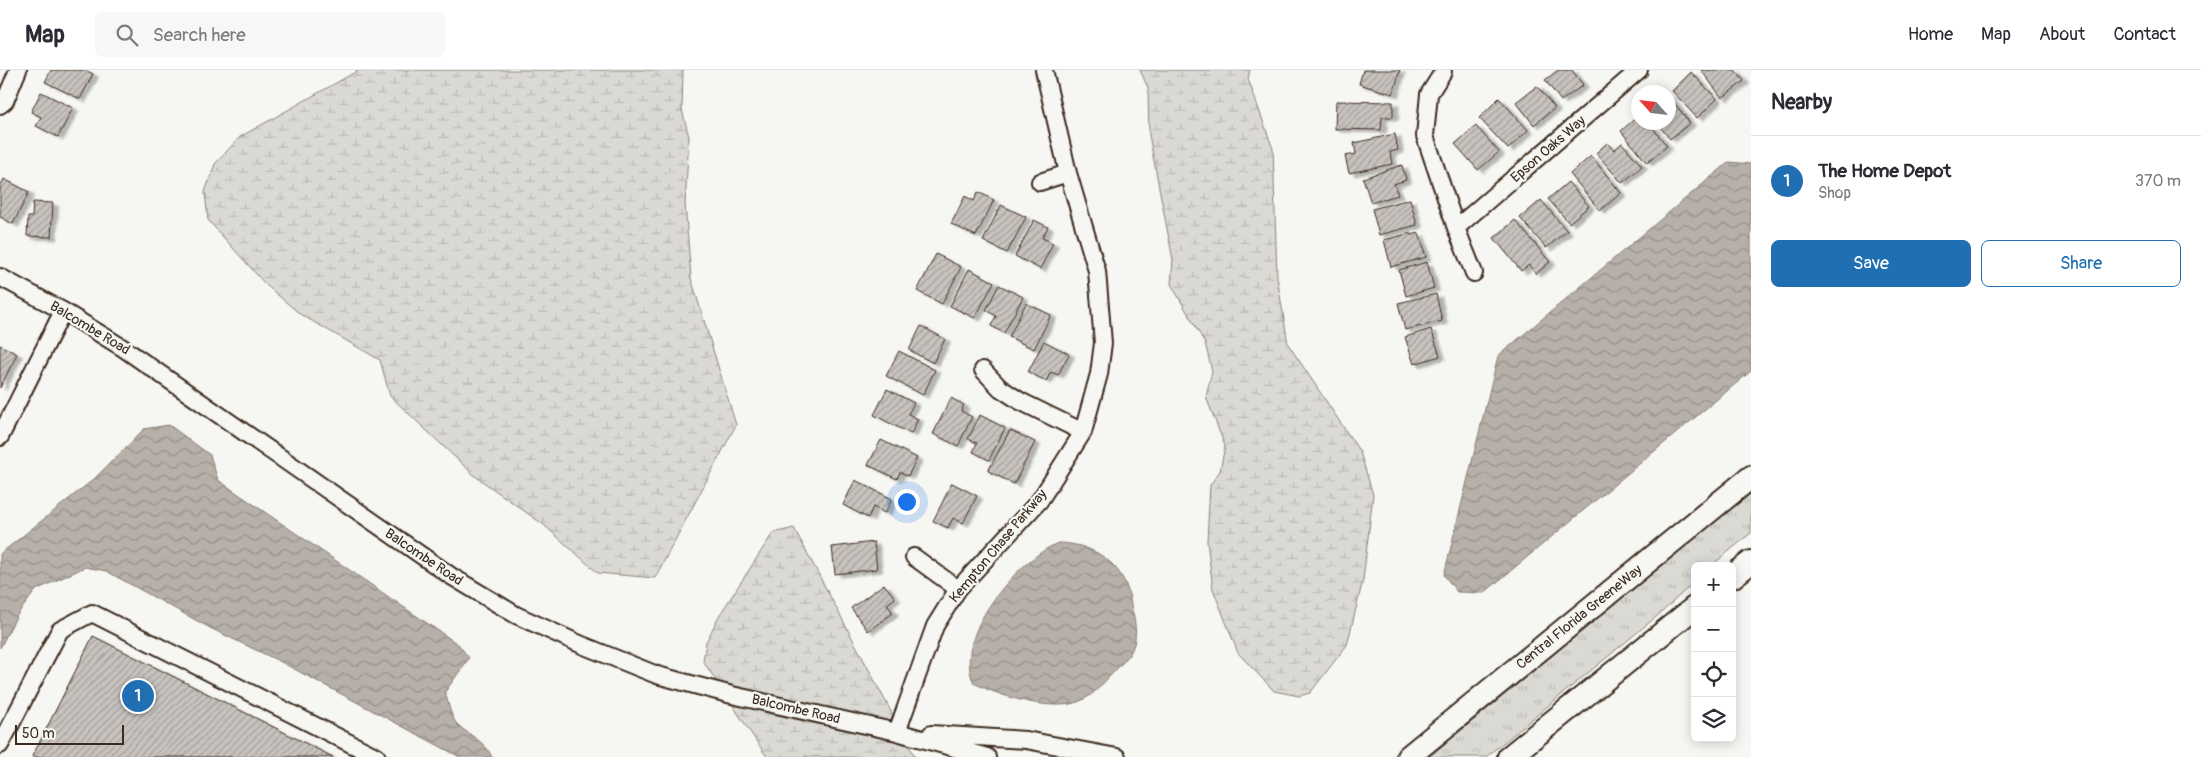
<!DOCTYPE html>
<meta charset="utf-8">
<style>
:root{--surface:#fff;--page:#f7f7f7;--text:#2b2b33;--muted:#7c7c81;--line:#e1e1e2;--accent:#1f6fb2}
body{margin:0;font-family:Pangolin,sans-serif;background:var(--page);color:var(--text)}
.controls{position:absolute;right:15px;bottom:15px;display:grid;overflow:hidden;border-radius:8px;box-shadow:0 2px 12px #0003}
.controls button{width:45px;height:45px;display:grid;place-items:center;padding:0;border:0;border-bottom:1px solid var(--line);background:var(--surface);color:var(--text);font:25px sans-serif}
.compass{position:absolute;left:1631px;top:15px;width:45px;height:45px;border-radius:50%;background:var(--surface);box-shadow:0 2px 12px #0003;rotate:297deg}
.scale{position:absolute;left:15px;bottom:12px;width:109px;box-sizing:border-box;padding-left:5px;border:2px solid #3b2a1e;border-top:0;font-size:14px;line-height:18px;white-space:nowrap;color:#3b2a1e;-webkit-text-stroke:4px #f6f6f2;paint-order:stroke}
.you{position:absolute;left:906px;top:431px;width:18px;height:18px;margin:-12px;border:4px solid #fff;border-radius:50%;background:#1a73e8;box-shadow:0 0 0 8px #1a73e833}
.badge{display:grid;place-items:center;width:32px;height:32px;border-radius:50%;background:var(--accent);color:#fff;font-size:16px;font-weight:700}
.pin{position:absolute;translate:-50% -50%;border:2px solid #fff;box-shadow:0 1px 5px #0006}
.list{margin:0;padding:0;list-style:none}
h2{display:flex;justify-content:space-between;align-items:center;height:65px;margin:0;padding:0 20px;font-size:21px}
h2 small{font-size:16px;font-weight:400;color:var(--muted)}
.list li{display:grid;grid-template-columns:32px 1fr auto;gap:15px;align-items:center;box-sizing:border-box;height:90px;padding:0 20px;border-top:1px solid var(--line)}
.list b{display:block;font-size:19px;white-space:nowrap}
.list p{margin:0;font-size:16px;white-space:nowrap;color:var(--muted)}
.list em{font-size:16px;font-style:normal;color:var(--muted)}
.actions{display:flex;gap:10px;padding:15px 20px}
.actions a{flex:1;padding:11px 0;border:1px solid var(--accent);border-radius:8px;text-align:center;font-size:18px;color:var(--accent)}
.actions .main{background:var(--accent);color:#fff}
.icon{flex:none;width:28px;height:28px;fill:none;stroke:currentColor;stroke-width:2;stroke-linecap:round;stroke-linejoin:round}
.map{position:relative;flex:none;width:1751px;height:687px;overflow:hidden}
header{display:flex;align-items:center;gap:30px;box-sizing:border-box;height:70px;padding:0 25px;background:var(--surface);border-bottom:1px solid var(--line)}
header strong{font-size:24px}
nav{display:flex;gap:28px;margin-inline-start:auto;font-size:18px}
.search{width:350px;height:45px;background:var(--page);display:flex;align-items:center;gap:12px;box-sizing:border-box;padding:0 18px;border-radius:8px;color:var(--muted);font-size:19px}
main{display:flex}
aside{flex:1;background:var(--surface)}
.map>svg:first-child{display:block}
</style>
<header>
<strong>Map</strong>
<div class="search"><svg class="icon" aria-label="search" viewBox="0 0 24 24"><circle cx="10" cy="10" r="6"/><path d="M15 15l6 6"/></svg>Search here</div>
<nav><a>Home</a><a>Map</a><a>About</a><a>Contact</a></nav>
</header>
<main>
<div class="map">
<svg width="1751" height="687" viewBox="0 0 1751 687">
<defs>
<pattern id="grass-tufts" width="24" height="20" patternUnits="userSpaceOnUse" patternTransform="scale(1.25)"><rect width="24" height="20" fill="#dad9d3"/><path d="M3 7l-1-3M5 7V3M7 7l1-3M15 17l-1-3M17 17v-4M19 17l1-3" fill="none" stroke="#bcbab5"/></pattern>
<pattern id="wetland-marsh" width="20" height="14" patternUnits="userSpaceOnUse" patternTransform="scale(1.25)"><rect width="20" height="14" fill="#dad9d3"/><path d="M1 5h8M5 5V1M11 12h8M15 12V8" fill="none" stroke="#bcbab5"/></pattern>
<pattern id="water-waves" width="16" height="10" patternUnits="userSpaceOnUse" patternTransform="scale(1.25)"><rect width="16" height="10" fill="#b6b0a9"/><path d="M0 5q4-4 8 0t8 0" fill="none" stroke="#958f89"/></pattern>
<pattern id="building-hatch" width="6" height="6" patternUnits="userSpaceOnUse" patternTransform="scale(1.25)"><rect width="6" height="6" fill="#c8c3be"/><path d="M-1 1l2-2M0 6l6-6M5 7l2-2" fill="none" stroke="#a49f9a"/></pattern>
<filter id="shadow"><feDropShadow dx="5.5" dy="3" stdDeviation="1" flood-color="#0004"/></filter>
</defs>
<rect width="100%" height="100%" fill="#f6f6f2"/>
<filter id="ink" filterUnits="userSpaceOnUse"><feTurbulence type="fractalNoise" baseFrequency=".02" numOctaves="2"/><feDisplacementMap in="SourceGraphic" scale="10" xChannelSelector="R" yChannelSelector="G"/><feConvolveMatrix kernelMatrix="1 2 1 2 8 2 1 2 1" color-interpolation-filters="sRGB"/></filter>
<g filter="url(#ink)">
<path fill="url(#grass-tufts)" stroke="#8a8278" d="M1751 422V463L1711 496H1695V511L1662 542 1486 687H1429Z"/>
<path fill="url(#wetland-marsh)" stroke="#8a8278" d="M359 0H683L682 40 689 67 685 134 691 208 736 355 655 508 598 503 544 455 475 406 390 326 380 290 300 244 266 215 208 150 205 122 215 94 240 67Z
M1140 0H1250L1248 9 1273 79 1277 207 1288 274 1360 382 1373 425 1363 510 1347 575 1310 623 1299 626 1274 621 1238 583 1213 519 1207 471 1210 415 1220 401 1225 376 1206 327 1212 301 1205 273 1171 214 1173 190 1149 65 1148 18Z
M794 458 915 687H767L703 591 706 572 719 546 773 463Z"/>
<path fill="url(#water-waves)" stroke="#857a71" d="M1729 92 1751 94V301L1484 523 1457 522 1444 505 1498 286Z
M169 355 210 385 218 410 459 575 469 588 445 622C448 631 451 649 458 655 470 666 485 671 492 687H460L281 592 212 559 106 501 85 497 36 520 17 545 0 578V484L94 409 144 359Z
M1058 473C1082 473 1109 484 1122 507 1128 516 1130 529 1132 540 1135 550 1137 563 1134 574 1131 586 1120 595 1112 604 1102 614 1093 626 1080 631 1054 643 998 626 974 613 951 567 1017 490 1058 473Z"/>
<path fill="url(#building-hatch)" stroke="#3b2a1e" filter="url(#shadow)" d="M51 0H85L93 4 80 29 45 12Z
M1363 0H1400L1393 24 1359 14Z
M1558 0H1572L1583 15 1561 31 1545 10Z
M1701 0H1735L1744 11 1722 28Z
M1691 2 1717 29 1697 48 1672 21Z
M1537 16 1555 38 1534 55 1516 32Z
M41 22 73 38 58 67 36 56 41 47 31 42Z
M1668 25 1690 53 1670 69 1656 52H1668Z
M1499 28 1528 60 1508 79 1479 48Z
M1336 31 1393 32V47H1382L1381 60 1335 59Z
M1638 46V52H1648L1667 76 1647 93 1621 61Z
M1476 56 1499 82 1478 100 1455 74Z
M1395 64 1398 80 1390 82 1392 94 1349 103 1345 86 1356 84 1354 73Z
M1607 73 1614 80 1622 73 1642 96 1622 113 1596 83Z
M1591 86 1621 123 1600 141 1570 104Z
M1402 95 1406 110 1394 114 1398 125 1371 133 1363 108Z
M4 109 29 122 13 154 0 147V117Z
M1568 112 1589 136 1569 153 1548 129Z
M978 122 994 130 976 166 951 154 965 126 974 131Z
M1410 129 1417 155 1379 165 1372 139Z
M1541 130 1567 161 1546 178 1520 148Z
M33 132 53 133 51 167 27 166 28 147H32Z
M1001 135 1026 147 1007 183 983 171Z
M1034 150 1048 157 1042 168 1053 173 1040 199 1015 186Z
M1515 150 1550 192 1536 204 1529 195 1521 201 1494 168Z
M1411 163V165L1419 163 1426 187 1391 197 1384 170Z
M936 184 961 197 942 234 917 221Z
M1427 192 1434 218 1406 226 1399 200Z
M969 199 994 212 975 248 950 236Z
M999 215 1023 227 1004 263 991 256 996 246 986 240Z
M1436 224 1442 251 1405 260 1398 233Z
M1026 233 1051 245 1034 279 1009 267Z
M921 256 945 269 933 293 909 280Z
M1431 259 1440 286 1414 294 1405 267Z
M1044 271 1069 284 1058 305 1051 302 1046 311 1028 302Z
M0 275 17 284 0 318Z
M899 281 935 300 923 325 886 306Z
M887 319 914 333 908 344 918 349 911 364 874 345Z
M951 328 964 335 961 341 972 347 958 376 933 364Z
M980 345 1005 358 989 390 973 382 977 373 968 369Z
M1010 360 1035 372 1014 414 988 401Z
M881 370 917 388 908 406 900 402 897 409 868 395Z
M855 410 892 429 885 443 873 437 868 448 843 435Z
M952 413 977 426 963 453 953 448 948 458 933 451Z
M874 472 877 499 835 504 832 477Z
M884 514 895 528 887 534 893 543 868 561 851 538Z
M93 566 333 687H32Z"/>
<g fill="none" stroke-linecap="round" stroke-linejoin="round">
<defs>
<path id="minor" d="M1443 2 1429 24 1425 66 1456 158 1474 203
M0 35 5 31 18 0
M1040 112 1068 103
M1456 158 1639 0
M0 207 63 241 123 278 451 506 516 545 582 575 657 605 732 625 897 662 987 687
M983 300 1000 318 1020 331 1083 362
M0 367 63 241
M914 487 958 519
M897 662 935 556 958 519 1040 430 1083 362 1099 304 1103 273 1097 201 1068 103 1044 0
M931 664 1026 670 1117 687
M0 675 60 560 92 543 377 687"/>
<path id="highway" d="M1732 507 1751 492
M1408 687 1751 407
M1509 687 1695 537"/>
</defs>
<use href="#minor" stroke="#3b2a1e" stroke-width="20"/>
<use href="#highway" stroke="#3b2a1e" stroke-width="26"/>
<use href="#minor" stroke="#f6f6f2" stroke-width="16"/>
<use href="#highway" stroke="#f6f6f2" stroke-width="22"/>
</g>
</g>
<g text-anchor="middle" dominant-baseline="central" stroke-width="4.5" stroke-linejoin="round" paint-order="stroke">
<g font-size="14" fill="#3b2a1e" stroke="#f6f6f2">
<text transform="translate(1548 79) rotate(-41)">Epson Oaks Way</text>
<text transform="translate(90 258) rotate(31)">Balcombe Road</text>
<text transform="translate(998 476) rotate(-50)">Kempton Chase Parkway</text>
<text transform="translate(424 487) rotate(34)">Balcombe Road</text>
<text transform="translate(1579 547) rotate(-39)">Central Florida GreeneWay</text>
<text transform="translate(796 639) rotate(13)">Balcombe Road</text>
</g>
</g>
</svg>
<div class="controls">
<button>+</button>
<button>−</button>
<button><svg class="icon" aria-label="locate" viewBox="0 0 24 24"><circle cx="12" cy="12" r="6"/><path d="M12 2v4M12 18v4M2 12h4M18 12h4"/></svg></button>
<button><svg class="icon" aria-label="layers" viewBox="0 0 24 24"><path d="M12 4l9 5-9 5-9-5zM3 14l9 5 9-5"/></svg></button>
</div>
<svg class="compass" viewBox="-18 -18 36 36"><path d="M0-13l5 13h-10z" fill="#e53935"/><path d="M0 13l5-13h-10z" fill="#7c7c81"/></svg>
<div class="scale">50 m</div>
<div class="you"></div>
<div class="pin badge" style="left:138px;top:626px">1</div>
</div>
<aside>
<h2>Nearby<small></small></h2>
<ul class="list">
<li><span class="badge">1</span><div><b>The Home Depot</b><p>Shop</p></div><em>370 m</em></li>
</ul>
<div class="actions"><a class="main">Save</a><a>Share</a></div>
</aside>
</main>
